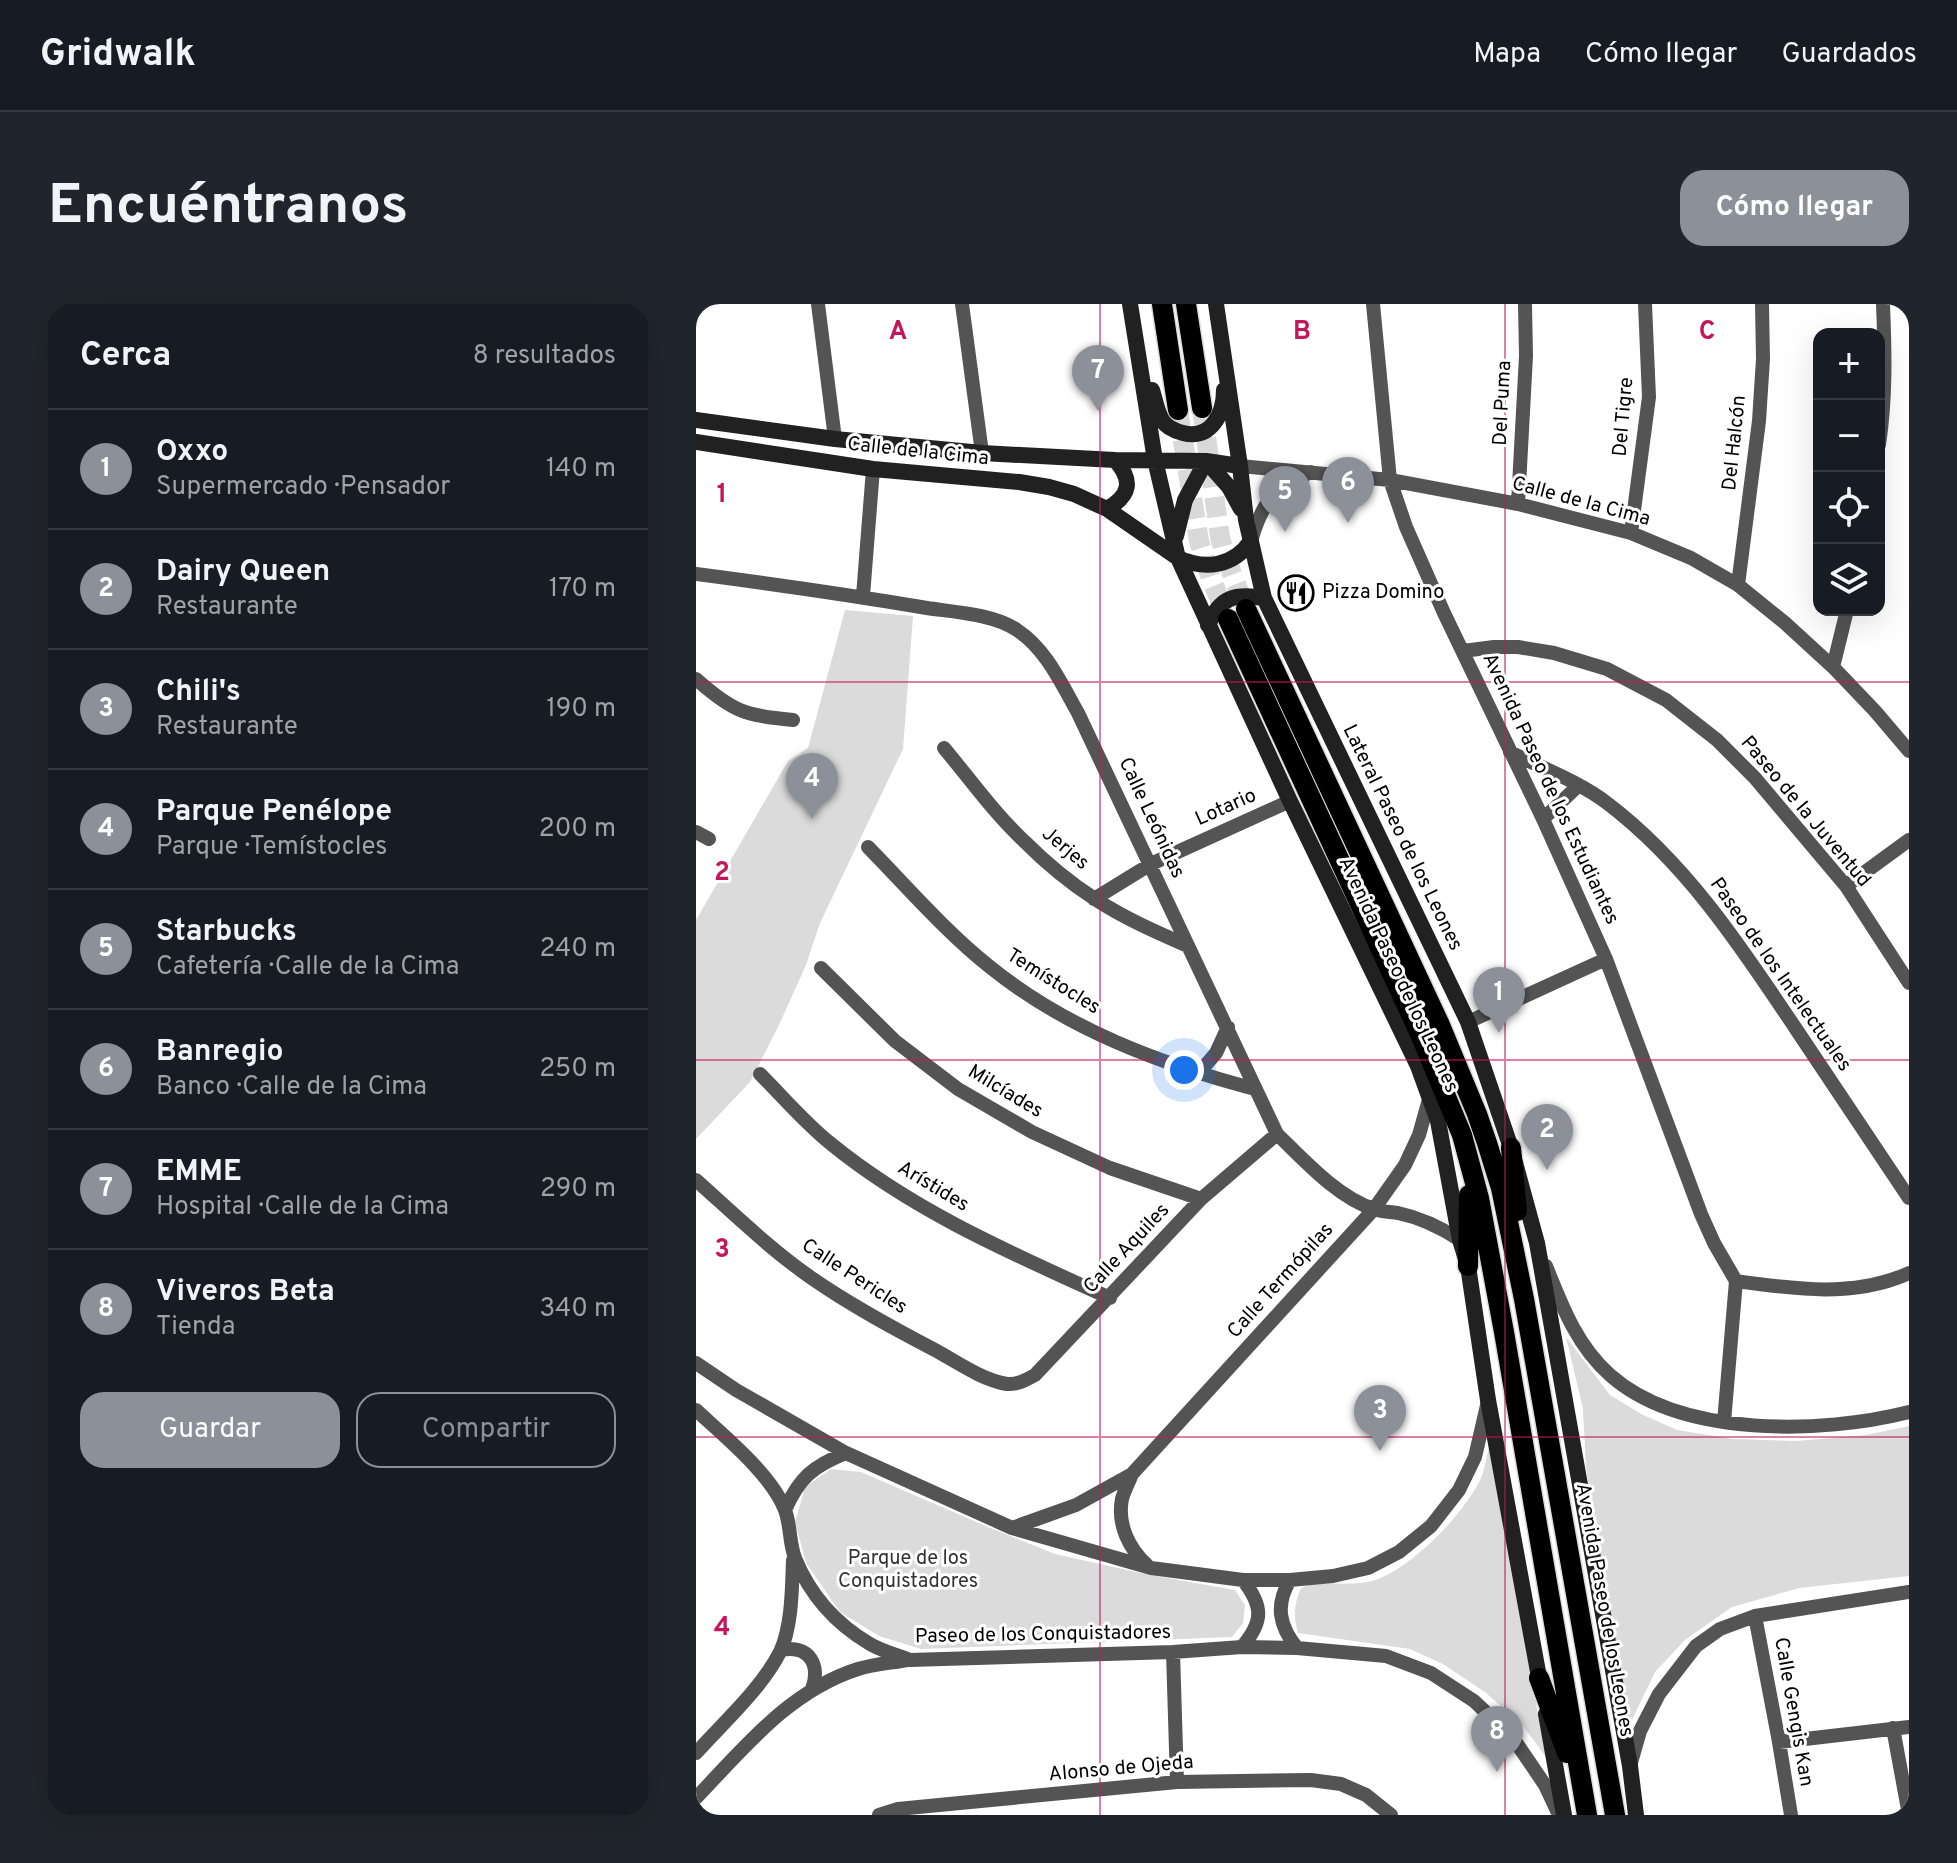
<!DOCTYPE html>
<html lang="es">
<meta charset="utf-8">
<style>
:root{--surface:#171b24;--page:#20242c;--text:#f1f3f6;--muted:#9ea1a6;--line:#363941;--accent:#8c9099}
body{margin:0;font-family:Overpass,sans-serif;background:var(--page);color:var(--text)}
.controls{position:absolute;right:24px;top:24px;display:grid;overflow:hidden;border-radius:16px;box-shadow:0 8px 32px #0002}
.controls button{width:72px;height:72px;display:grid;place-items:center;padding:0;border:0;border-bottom:2px solid var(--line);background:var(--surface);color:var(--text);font:40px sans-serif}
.you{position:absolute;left:488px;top:766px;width:28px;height:28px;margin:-20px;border:6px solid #fff;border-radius:50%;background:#1a73e8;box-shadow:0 0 0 12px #1a73e833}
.badge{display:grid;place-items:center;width:52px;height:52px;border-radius:50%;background:var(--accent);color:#fff;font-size:26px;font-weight:700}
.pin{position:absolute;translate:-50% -66px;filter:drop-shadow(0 2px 4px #0008)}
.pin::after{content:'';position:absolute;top:42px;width:28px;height:24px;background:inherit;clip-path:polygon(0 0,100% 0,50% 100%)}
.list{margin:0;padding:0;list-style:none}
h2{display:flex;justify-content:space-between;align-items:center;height:104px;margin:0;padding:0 32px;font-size:34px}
h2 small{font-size:26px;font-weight:400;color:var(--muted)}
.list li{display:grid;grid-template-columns:52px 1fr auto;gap:24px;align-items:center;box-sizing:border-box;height:120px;padding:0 32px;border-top:2px solid var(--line)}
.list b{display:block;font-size:30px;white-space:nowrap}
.list p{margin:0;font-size:26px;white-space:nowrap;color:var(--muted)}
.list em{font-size:26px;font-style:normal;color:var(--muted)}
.actions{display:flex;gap:16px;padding:24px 32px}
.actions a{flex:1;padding:18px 0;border:2px solid var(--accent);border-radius:24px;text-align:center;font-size:28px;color:var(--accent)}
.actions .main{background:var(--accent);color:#fff}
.icon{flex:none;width:44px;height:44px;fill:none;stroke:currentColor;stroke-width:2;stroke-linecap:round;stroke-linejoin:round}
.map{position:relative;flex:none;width:1213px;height:1511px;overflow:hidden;border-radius:24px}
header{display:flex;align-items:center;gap:48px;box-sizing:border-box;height:112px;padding:0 40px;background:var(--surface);border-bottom:2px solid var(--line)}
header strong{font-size:38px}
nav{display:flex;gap:44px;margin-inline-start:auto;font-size:28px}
.intro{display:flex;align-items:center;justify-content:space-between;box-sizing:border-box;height:192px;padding:0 48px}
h1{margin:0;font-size:56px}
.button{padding:20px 36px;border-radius:24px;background:var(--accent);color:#fff;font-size:28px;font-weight:700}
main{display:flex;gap:48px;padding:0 48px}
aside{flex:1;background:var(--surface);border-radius:24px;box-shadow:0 8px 32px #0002}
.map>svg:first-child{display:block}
</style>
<header>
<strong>Gridwalk</strong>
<nav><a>Mapa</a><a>Cómo llegar</a><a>Guardados</a></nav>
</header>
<div class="intro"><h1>Encuéntranos</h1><a class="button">Cómo llegar</a></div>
<main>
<aside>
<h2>Cerca<small>8 resultados</small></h2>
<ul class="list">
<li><span class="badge">1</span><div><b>Oxxo</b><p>Supermercado · Pensador</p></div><em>140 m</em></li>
<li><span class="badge">2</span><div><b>Dairy Queen</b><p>Restaurante</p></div><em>170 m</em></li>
<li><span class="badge">3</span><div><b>Chili's</b><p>Restaurante</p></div><em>190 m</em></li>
<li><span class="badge">4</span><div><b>Parque Penélope</b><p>Parque · Temístocles</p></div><em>200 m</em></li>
<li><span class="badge">5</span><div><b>Starbucks</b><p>Cafetería · Calle de la Cima</p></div><em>240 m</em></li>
<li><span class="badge">6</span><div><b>Banregio</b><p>Banco · Calle de la Cima</p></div><em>250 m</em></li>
<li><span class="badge">7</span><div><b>EMME</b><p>Hospital · Calle de la Cima</p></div><em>290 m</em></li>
<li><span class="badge">8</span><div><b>Viveros Beta</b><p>Tienda</p></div><em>340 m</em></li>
</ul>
<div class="actions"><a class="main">Guardar</a><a>Compartir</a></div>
</aside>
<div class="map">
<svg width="1213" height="1511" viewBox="0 0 1213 1511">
<rect width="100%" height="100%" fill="#fff"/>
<path fill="#dbdbdb" d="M149 306 217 312 207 445 124 619 110 661 83 721 54 778 0 835V616L92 457 112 444Z
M870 1033 914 1091 945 1110 981 1126 1037 1135 1100 1137 1170 1131 1213 1122V1272L1103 1284 1036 1303 989 1336 959 1368 933 1422 890 1164 887 1105Z
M793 1144 850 1453 827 1422 789 1388 747 1360 714 1345 602 1329C597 1312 598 1300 605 1284 628 1275 655 1284 679 1276 716 1264 769 1209 785 1174 789 1165 790 1153 793 1144Z
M135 1165 165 1168 292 1223 359 1250 449 1270 539 1286 549 1301 547 1319 536 1333 225 1345 183 1332 144 1308 110 1259 99 1218 109 1183Z"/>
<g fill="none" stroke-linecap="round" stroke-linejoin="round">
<path stroke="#d9d9d9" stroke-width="20" stroke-dasharray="20 10" stroke-linecap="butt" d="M506 104 524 233 529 252 550 305
M482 106 503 237 516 277 532 315"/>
<defs>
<path id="primary" d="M466 0 482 106
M490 0 506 104
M550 305 744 721 781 810 791 839 805 884 828 995 919 1511
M532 315 724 730 766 831 783 894 808 1028 891 1511
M815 844 821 907
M772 962 773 891
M843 1374 871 1449"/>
</defs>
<use href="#primary" stroke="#dbdbdb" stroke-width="23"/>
<path stroke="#545454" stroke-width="14" d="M122 0 139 135
M266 0 286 149
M677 0 694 176 710 223 748 309 847 515 910 655 1005 910 1018 939 1040 977
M1183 141C1190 94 1189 48 1187 0
M544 162 694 176 822 200 935 229 995 254 1042 281 1089 319 1137 363 1179 407 1213 447
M822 200 830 52 829 0
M935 229 953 93 949 0
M555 237C567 196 577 186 615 168
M0 270C77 280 154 291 231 304 258 308 298 310 321 326 350 345 365 379 382 409L581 830C608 856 642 894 678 905 686 908 695 908 702 909 726 914 744 923 764 936
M1042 281 1063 117 1067 55 1066 0
M167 292 177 165
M767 347 798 343H822L858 349 911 365 970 396 1021 436 1059 474 1150 582 1213 679
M1137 363 1151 306
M0 375C37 408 48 411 97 416
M248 444C274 475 298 509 328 537 349 558 374 579 399 595 428 614 460 628 492 642
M814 448C846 464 882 477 911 499 989 558 1044 641 1098 722 1136 779 1175 837 1213 894
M847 515 883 481
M0 528 13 535
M172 543C212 584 250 628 294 663 371 725 464 760 559 785
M1150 582 1213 536
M398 595 455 560 594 497
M125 664 199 737 262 785 336 828 414 864 505 895
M772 718 910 655
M64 770C87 793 109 819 134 839 217 907 317 950 414 994
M502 770 520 749 532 723
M0 876C38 910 75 946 117 975 156 1002 197 1024 239 1046 261 1058 286 1076 311 1080 321 1081 330 1076 339 1071L505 895 581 830
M850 962C866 1002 881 1042 914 1071 985 1134 1126 1130 1213 1108
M1040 977C1097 985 1158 994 1213 969
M0 1059 40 1086 150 1149 316 1224 455 1264 547 1276H594L637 1272 672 1264 703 1248 735 1222 763 1186 779 1153 792 1097
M0 1106C28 1132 76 1171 89 1206 95 1222 93 1239 99 1254 114 1291 140 1320 174 1340 186 1347 201 1351 214 1356L477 1348 546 1343 601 1344 690 1352 735 1369 778 1397 817 1434 849 1481 863 1511
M1028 1118 1040 977
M436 1170C433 1178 428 1187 426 1195 421 1220 433 1245 451 1261
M89 1206C103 1174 117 1162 150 1149
M316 1224 380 1201 436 1170 678 905 709 861 723 831 734 792
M594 1276C579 1301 583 1322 601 1344
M1059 1312 1083 1438 1095 1511
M546 1343C568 1317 567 1302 547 1276
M85 1346C113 1340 125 1361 116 1385
M477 1348 481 1478
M1197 1424 1213 1511
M1083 1438 1213 1423
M0 1449C28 1418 65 1385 84 1348 96 1323 96 1284 97 1256
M934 1462 944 1427 963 1390 1000 1342 1024 1325 1059 1312 1213 1288
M0 1494C48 1444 93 1387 162 1365 178 1360 195 1359 211 1356
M183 1511 202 1505 481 1478 615 1476 645 1480 670 1491 695 1511"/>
<path stroke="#212121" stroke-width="16" d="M434 0 459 156 482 254 594 497 722 762 742 817 764 936 772 962 792 1096 845 1384
M520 0 544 162 550 216 568 294 772 718 815 844 841 939 934 1462 940 1511
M456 86C459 95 461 108 466 116 471 124 479 127 487 129 515 136 528 110 528 86
M0 116 139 135 286 149 419 156 510 157 544 162
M0 138 177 165 323 178 353 183 378 190 411 205 482 254C509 266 537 263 555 237
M411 205C435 191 437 176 419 156
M480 232 489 196 510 157 533 183 545 205
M512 321C524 293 539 289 568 294
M850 1410 868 1511"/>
<use href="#primary" stroke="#000" stroke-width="20"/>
</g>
<path fill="none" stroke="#c2185b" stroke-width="2" stroke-opacity="0.55" d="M404 0V1511M809 0V1511M0 378H1213M0 756H1213M0 1133H1213"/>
<defs>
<symbol id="restaurant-ring" viewBox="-11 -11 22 22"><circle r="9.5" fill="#fff" stroke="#000" stroke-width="1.5"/><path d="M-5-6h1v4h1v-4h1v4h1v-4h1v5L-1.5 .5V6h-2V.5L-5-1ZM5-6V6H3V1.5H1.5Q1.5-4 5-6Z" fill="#000"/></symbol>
</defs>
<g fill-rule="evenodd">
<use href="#restaurant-ring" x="580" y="269" width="40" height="40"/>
</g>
<g text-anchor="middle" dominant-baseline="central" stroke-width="6" stroke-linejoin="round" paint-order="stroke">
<g font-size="20" fill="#000" stroke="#fff">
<text transform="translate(807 99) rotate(-87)">Del Puma</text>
<text transform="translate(928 113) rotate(-85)">Del Tigre</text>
<text transform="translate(1039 139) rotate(-84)">Del Halcón</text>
<text transform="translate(222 148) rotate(6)">Calle de la Cima</text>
<text transform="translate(885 198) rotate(15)">Calle de la Cima</text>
<text transform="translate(854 485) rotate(65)">Avenida Paseo de los Estudiantes</text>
<text transform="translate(530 504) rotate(-24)">Lotario</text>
<text transform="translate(1109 508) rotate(50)">Paseo de la Juventud</text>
<text transform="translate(455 514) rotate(65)">Calle Leónidas</text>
<text transform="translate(706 534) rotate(64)">Lateral Paseo de los Leones</text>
<text transform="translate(369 545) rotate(40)">Jerjes</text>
<text transform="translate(702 671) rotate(65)">Avenida Paseo de los Leones</text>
<text transform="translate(1084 671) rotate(55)">Paseo de los Intelectuales</text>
<text transform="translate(357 678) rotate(32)">Temístocles</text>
<text transform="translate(309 788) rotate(31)">Milcíades</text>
<text transform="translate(237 883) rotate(31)">Arístides</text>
<text transform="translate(431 945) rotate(-47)">Calle Aquiles</text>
<text transform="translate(158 973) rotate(33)">Calle Pericles</text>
<text transform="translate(585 977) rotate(-48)">Calle Termópilas</text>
<text transform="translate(908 1306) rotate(80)">Avenida Paseo de los Leones</text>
<text transform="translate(347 1331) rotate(-1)">Paseo de los Conquistadores</text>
<text transform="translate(1097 1408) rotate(80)">Calle Gengis Kan</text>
<text transform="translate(425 1465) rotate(-5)">Alonso de Ojeda</text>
</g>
<g font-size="20" fill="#000" stroke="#fff" text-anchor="start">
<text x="626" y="289">Pizza Domino</text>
</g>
<g font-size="20" fill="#323232" stroke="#fff">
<text x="212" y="1255">Parque de los<tspan x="212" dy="23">Conquistadores</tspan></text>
</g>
</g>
<g font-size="26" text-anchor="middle" font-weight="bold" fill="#c2185b" stroke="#fff" stroke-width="6" stroke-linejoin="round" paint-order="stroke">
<text x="202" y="35">A</text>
<text x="606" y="35">B</text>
<text x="1011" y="35">C</text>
<text x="26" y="198">1</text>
<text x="26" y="576">2</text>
<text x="26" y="953">3</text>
<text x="26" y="1331">4</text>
</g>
</svg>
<div class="controls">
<button>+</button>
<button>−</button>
<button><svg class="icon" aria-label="locate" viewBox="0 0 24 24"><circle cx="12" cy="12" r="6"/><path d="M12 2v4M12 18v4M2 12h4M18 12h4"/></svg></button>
<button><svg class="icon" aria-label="layers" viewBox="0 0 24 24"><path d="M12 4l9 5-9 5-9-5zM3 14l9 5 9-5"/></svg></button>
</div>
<div class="you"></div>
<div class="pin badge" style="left:803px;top:729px">1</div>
<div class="pin badge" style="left:851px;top:866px">2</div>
<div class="pin badge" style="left:684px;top:1147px">3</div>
<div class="pin badge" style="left:116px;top:515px">4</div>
<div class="pin badge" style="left:589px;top:228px">5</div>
<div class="pin badge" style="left:652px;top:219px">6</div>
<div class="pin badge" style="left:402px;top:107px">7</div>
<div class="pin badge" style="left:801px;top:1468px">8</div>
</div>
</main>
